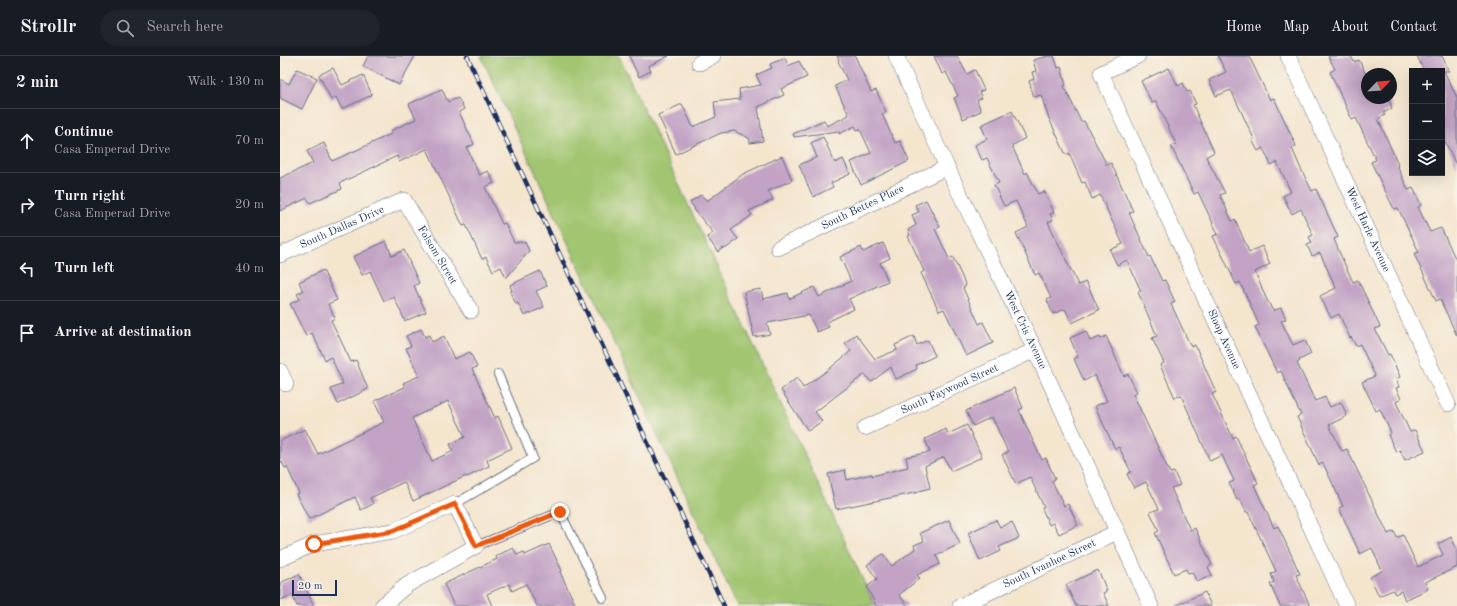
<!DOCTYPE html>
<meta charset="utf-8">
<style>
:root{--surface:#171b24;--page:#20242c;--text:#f1f3f6;--muted:#9ea1a6;--line:#363941}
body{margin:0;font-family:"Old Standard TT",serif;background:var(--page);color:var(--text)}
.controls{position:absolute;right:12px;top:12px;display:grid;overflow:hidden;border-radius:0px;box-shadow:0 4px 16px #0002}
.controls button{width:36px;height:36px;display:grid;place-items:center;padding:0;border:0;border-bottom:1px solid var(--line);background:var(--surface);color:var(--text);font:20px sans-serif}
.compass{position:absolute;left:1081px;top:12px;width:36px;height:36px;border-radius:50%;background:var(--surface);box-shadow:0 4px 16px #0002;rotate:65deg}
.scale{position:absolute;left:12px;bottom:10px;width:45px;box-sizing:border-box;padding-left:4px;border:2px solid #1b2f5e;border-top:0;font-size:11px;line-height:14px;white-space:nowrap;color:#1b2f5e;-webkit-text-stroke:3px #f7f3e8;paint-order:stroke}
.stop{position:absolute;width:12px;height:12px;margin:-9px;border:3px solid #ea580c;border-radius:50%;background:#fff}
.stop.end{background:#ea580c;border-color:#fff;box-shadow:0 1px 4px #0008}
.list{margin:0;padding:0;list-style:none}
h2{display:flex;justify-content:space-between;align-items:center;height:52px;margin:0;padding:0 16px;font-size:17px}
h2 small{font-size:13px;font-weight:400;color:var(--muted)}
.list li{display:grid;grid-template-columns:26px 1fr auto;gap:12px;align-items:center;box-sizing:border-box;height:64px;padding:0 16px;border-top:1px solid var(--line)}
.list b{display:block;font-size:15px;white-space:nowrap}
.list p{margin:0;font-size:13px;white-space:nowrap;color:var(--muted)}
.list em{font-size:13px;font-style:normal;color:var(--muted)}
.icon{flex:none;width:22px;height:22px;fill:none;stroke:currentColor;stroke-width:2;stroke-linecap:round;stroke-linejoin:round}
.map{position:relative;flex:none;width:1177px;height:550px;overflow:hidden}
header{display:flex;align-items:center;gap:24px;box-sizing:border-box;height:56px;padding:0 20px;background:var(--surface);border-bottom:1px solid var(--line)}
header strong{font-size:19px}
nav{display:flex;gap:22px;margin-inline-start:auto;font-size:14px}
.search{width:280px;height:36px;background:var(--page);display:flex;align-items:center;gap:10px;box-sizing:border-box;padding:0 14px;border-radius:22px;color:var(--muted);font-size:15px}
main{display:flex}
aside{flex:1;background:var(--surface)}
.map>svg:first-child{display:block}
</style>
<header>
<strong>Strollr</strong>
<div class="search"><svg class="icon" aria-label="search" viewBox="0 0 24 24"><circle cx="10" cy="10" r="6"/><path d="M15 15l6 6"/></svg>Search here</div>
<nav><a>Home</a><a>Map</a><a>About</a><a>Contact</a></nav>
</header>
<main>
<aside>
<h2>2 min<small>Walk · 130 m</small></h2>
<ul class="list">
<li><svg class="icon" aria-label="ahead" viewBox="0 0 24 24"><path d="M12 20V5M6 11l6-6 6 6"/></svg><div><b>Continue</b><p>Casa Emperad Drive</p></div><em>70 m</em></li>
<li><svg class="icon" aria-label="right" viewBox="0 0 24 24"><path d="M7 20v-9h11M14 6l5 5-5 5"/></svg><div><b>Turn right</b><p>Casa Emperad Drive</p></div><em>20 m</em></li>
<li><svg class="icon" aria-label="left" viewBox="0 0 24 24"><path d="M17 20v-9H6M10 6l-5 5 5 5"/></svg><div><b>Turn left</b></div><em>40 m</em></li>
<li><svg class="icon" aria-label="arrive" viewBox="0 0 24 24"><path d="M6 21V4h12l-3 4 3 4H6"/></svg><div><b>Arrive at destination</b></div></li>
</ul>
</aside>
<div class="map">
<svg width="1177" height="550" viewBox="0 0 1177 550">
<rect width="100%" height="100%" fill="#f7f3e8"/>
<filter id="ink" filterUnits="userSpaceOnUse"><feTurbulence type="fractalNoise" baseFrequency=".025" numOctaves="2"/><feDisplacementMap in="SourceGraphic" scale="8" xChannelSelector="R" yChannelSelector="G"/><feConvolveMatrix kernelMatrix="1 2 1 2 8 2 1 2 1" color-interpolation-filters="sRGB"/></filter>
<filter id="wash" filterUnits="userSpaceOnUse"><feTurbulence type="fractalNoise" baseFrequency=".012" numOctaves="4" result="noise"/><feDisplacementMap in="SourceGraphic" scale="16" xChannelSelector="R" yChannelSelector="G"/><feGaussianBlur stdDeviation="0.9" result="paint"/><feColorMatrix in="noise" values="0 0 0 0 0 0 0 0 0 0 0 0 0 0 0 0 0 1.4 0 .05"/><feComposite in="paint" operator="in"/></filter>
<g filter="url(#wash)">
<rect width="100%" height="100%" fill="#f4e5cd"/>
<path fill="#a1c570" stroke="#5e7a67" d="M201 0H339L595 550H457Z"/>
<g id="blocks">
<path fill="#c2a3c5" fill-rule="evenodd" d="M88 0H135L119 29 83 10Z
M349 0H389L368 10 371 15 359 21Z
M557 0H575L591 36 596 34 606 56 602 58 615 87 620 85 629 105 581 129 571 106 591 97 580 73 577 74 575 70 559 78V75L514 81 513 78 544 64 547 70 569 59 555 30 567 24 558 5 559 4Z
M654 0H677L687 18 695 14 704 34 699 36 702 42 697 44 701 55 683 63 674 42 678 40 666 16 662 18Z
M768 0H774L778 12 781 11 786 29 784 30 801 66 804 65 827 109 831 107 853 155 849 157 869 201 870 200 882 225 885 224 895 246 891 248 911 291 915 289 936 336 932 338 953 382 956 380 978 427 974 429 994 472 998 470 1020 518 1016 519 1030 550H1000L990 528 994 526 991 518 996 515 968 456H966L960 443 957 444 949 427 954 425 942 399 930 405 901 339 895 342 880 309 884 307 872 282 877 280 858 236 861 235 847 204 837 209 830 194 843 188 820 139 812 143 805 126 802 127 789 97 786 99 768 60 761 39 754 41 749 25 754 23 752 16 756 15 753 4Z
M938 0H969L990 44 994 42 1016 90 1012 92 1020 111 1032 135 1036 133 1058 181 1054 183 1061 200 1073 226 1078 224 1100 271 1095 273 1108 299 1110 298 1120 321 1116 323 1119 331 1116 332 1121 343 1116 346 1130 376 1135 374 1145 395 1125 404 1120 394 1116 396 1108 379 1111 377 1100 353 1096 355 1082 326 1095 320 1080 288 1076 290 1071 281 1070 282 1059 258 1051 262 1040 240 1056 232 1040 197 1032 200 1027 189 1032 187 1029 181 1033 179 1021 153 1012 158 1003 140 1011 136 997 106 991 109 983 92 978 95 972 84 974 83 951 34 936 40 929 24 946 16Z
M1048 0H1071L1074 6 1079 4 1087 21V42H1108L1112 52 1103 57 1105 59 1098 63 1118 108 1117 109 1128 134 1133 132 1141 149 1138 151 1150 176 1161 172 1177 206V280L1160 243 1156 245 1146 223 1134 198 1139 196 1118 152 1114 153 1091 106 1096 104 1076 62 1072 64 1062 42 1050 16 1055 13Z
M1137 0H1162L1169 15H1164L1177 42V111L1162 79V15H1144Z
M505 2 508 10 519 5 527 21 501 33 504 39 478 51 483 85 470 87 469 82 454 75 441 77 396 98 378 59 402 48 413 71 436 61 434 46 460 43 459 33 481 29 476 19 492 12 490 8Z
M53 12 62 29 83 19 92 39 62 53 56 41 51 44 39 19Z
M889 12 898 30 903 27 907 36 910 35 916 48 913 49 934 96 926 101 945 137 940 139 952 165 955 163 969 196 982 190 990 208 975 216 986 242 993 255 1001 252 1006 263 1001 265 1013 289 1025 284 1031 298 1019 304 1020 305 1017 307 1035 345 1045 341 1050 351 1061 346 1067 360 1049 369 1062 395 1067 393 1108 478 1114 475 1117 482 1123 479 1138 511 1163 499 1158 488 1171 481 1177 494V511L1145 526 1148 533 1125 544 1121 535 1115 538 1113 534 1099 540 1090 521 1102 515 1092 492 1080 498 1059 452 1063 450 1043 407 1039 409 1017 361 1021 359 1012 340 1001 315 997 317 975 271 979 269 960 226 956 228 933 180 938 178 918 136 914 138 891 90 896 88 876 45 872 47 861 25Z
M17 13 37 22 22 53 0 42V23L9 28Z
M162 33 168 46 178 42 184 53 179 56 194 88 187 92 199 119 208 115 214 127 205 131 222 168 225 167 234 186H245L249 195 226 222 221 211 213 215 206 201 202 203 186 169 183 170 147 93 119 106 117 100 60 127 62 133 30 147 27 142 0 155V122L33 107 27 95 44 87 52 105 77 94 111 78 110 75 136 63 129 48Z
M732 55 745 82 732 90 745 118 747 116 758 138 764 135 774 156 770 158 773 164 768 166 798 229 806 226 819 254 792 267 785 253 773 258 767 244 771 242 759 217 755 219 736 177 748 171 736 145 724 150 714 129 719 127 707 102 702 104 695 89 707 83 701 69Z
M543 81 555 107 563 103 570 118 551 127 553 131 533 141 519 109 537 101 531 87Z
M502 100 512 124 488 135 493 144 469 155 472 159 451 174 458 183 448 191 444 193 443 192 438 196 427 181 433 177 414 153H415L410 146 421 139 427 145 463 118Z
M646 144 660 171 655 173 669 203 673 201 686 230 683 232 699 268 703 266 713 287 686 300 664 253 659 255 641 217 644 215 628 180 630 179 628 174 636 169 632 159 639 156 635 149Z
M106 185 112 200 124 194 139 227 134 230 146 256 125 265 114 241 104 245 90 215 82 219 73 201Z
M603 187 610 202 600 207 608 225 569 243 574 253 547 266 549 271 537 276 529 259 487 267 490 278 474 281 464 236 481 233 483 243 508 237 509 243 534 231 539 241 571 225 560 201 581 191 583 196Z
M43 214 57 244 48 248 55 262 51 264 71 306 76 304 88 333 58 348 51 333 63 328 51 301 45 304 32 277 26 280 10 248 20 243 17 238 23 235 19 226Z
M260 215 267 230 256 235 264 251 244 260 238 247 236 248 230 236 232 235 230 229Z
M141 273 145 281 149 279 152 286 164 280 174 303 190 296 197 311 192 313 215 362 218 360 232 392 207 404 209 410 187 421 186 420 133 445 124 426 90 442 93 448 81 454 75 441 29 463 16 438 19 437 7 411 5 412 0 403V385L25 373 38 398 104 366 94 345 125 331 123 327 139 320 126 292 131 290 126 280ZM168 345 185 381 170 388 173 395 152 405 132 362Z
M806 275 810 285 820 281 821 283 826 280 844 320 848 318 857 336 853 338 890 417 894 416 900 429 891 432 910 474 915 472 932 509 928 511 932 519 917 526 912 516 908 517 906 513 894 518 875 477 879 475 870 456 879 453 866 426 854 432 847 418 851 416 839 391 835 393 815 350 827 345 815 319 804 325 794 303 798 301 790 282Z
M576 278 595 303 617 294 615 289 634 280 637 289 648 284 655 300 636 309 637 313 616 323 611 311 591 326 585 318 535 356 542 365 528 375 501 334 517 322 523 332 548 314 571 295 565 287Z
M734 332 743 352 739 354 753 385 762 404 766 402 775 423 772 425 784 450 788 448 798 469 779 478 773 467 769 469 762 452 764 451 750 421 736 428 722 399 728 396 712 361 693 370 686 355Z
M687 369 702 401 671 415 664 401 645 410 650 432 639 435V436L556 453 548 418 565 414 567 424 592 418V420L628 411 626 401 650 396 645 383 666 373 668 378Z
M669 464 680 488 656 499 660 508 637 519 640 522 619 539 628 550H596L587 531 597 523 587 509 603 498 612 510 635 493 634 489 644 485 640 477Z
M716 464 720 471 732 466 739 482 719 491 721 495 700 505 688 477Z
M269 488 282 515 280 516 296 550H257L246 528 232 535 229 528 207 538 212 550H174L164 528 217 503 216 500 233 492 237 499 244 496 245 499Z
M818 514 827 535 823 537 829 550H796L786 529Z
M19 518 34 550H17L12 539 0 544V527Z
M925 536 931 550H895Z"/>
</g>
</g>
<g filter="url(#ink)">
<use href="#blocks" fill-opacity="0" stroke="#676f85" stroke-width="1"/>
<g fill="none" stroke-linecap="round" stroke-linejoin="round">
<defs>
<path id="service" d="M175 448 253 402 218 318
M196 490 280 456 323 542"/>
<g id="minor">
<path id="s1" d="M616 0 667 111 755 294 871 550"/>
<path id="s2" d="M858 0 821 17 1067 550"/>
<path id="s3" d="M1008 0 1168 348"/>
<path d="M419 7 433 0"/>
<path id="s4" d="M498 192 667 111"/>
<path id="s5" d="M0 199 124 144 191 255"/>
<path d="M0 315 6 328"/>
<path id="s6" d="M585 372 755 294"/>
<path d="M0 503 34 488 113 475 175 448 196 490 127 529 102 550"/>
<path id="s7" d="M680 550 837 476"/>
</g>
</defs>
<use href="#service" stroke="#676f85" stroke-width="10"/>
<use href="#minor" stroke="#676f85" stroke-width="16"/>
<use href="#service" stroke="#fff" stroke-width="8"/>
<use href="#minor" stroke="#fff" stroke-width="15"/>
<defs>
<path id="rail" d="M187 0 444 550"/>
</defs>
<use href="#rail" stroke="#1b2f5e" stroke-width="4.5"/>
<use href="#rail" stroke="#f7f3e8" stroke-width="3" stroke-dasharray="9" stroke-linecap="butt"/>
</g>
</g>
<g fill="none" stroke-linecap="round" stroke-linejoin="round" filter="url(#ink)">
<path stroke="#ea580c" stroke-width="5" d="M34 488 113 475 175 448 196 490 280 456"/>
</g>
<g text-anchor="middle" dominant-baseline="central" stroke-width="3.5" stroke-linejoin="round" paint-order="stroke">
<g font-size="11" fill="#1b2f5e" stroke="#f7f3e8">
<text stroke="none"><textPath href="#s4" startOffset="94">South Bettes Place</textPath></text>
<text stroke="none"><textPath href="#s5" startOffset="68">South Dallas Drive</textPath></text>
<text stroke="none"><textPath href="#s3" startOffset="191">West Harle Avenue</textPath></text>
<text stroke="none"><textPath href="#s5" startOffset="200">Folsom Street</textPath></text>
<text stroke="none"><textPath href="#s1" startOffset="303">West Cris Avenue</textPath></text>
<text stroke="none"><textPath href="#s2" startOffset="334">Sloop Avenue</textPath></text>
<text stroke="none"><textPath href="#s6" startOffset="93">South Faywood Street</textPath></text>
<text stroke="none"><textPath href="#s7" startOffset="99">South Ivanhoe Street</textPath></text>
</g>
</g>
</svg>
<div class="controls">
<button>+</button>
<button>−</button>
<button><svg class="icon" aria-label="layers" viewBox="0 0 24 24"><path d="M12 4l9 5-9 5-9-5zM3 14l9 5 9-5"/></svg></button>
</div>
<svg class="compass" viewBox="-18 -18 36 36"><path d="M0-13l5 13h-10z" fill="#e53935"/><path d="M0 13l5-13h-10z" fill="#9ea1a6"/></svg>
<div class="scale">20 m</div>
<div class="stop" style="left:34px;top:488px"></div>
<div class="stop end" style="left:280px;top:456px"></div>
</div>
</main>
